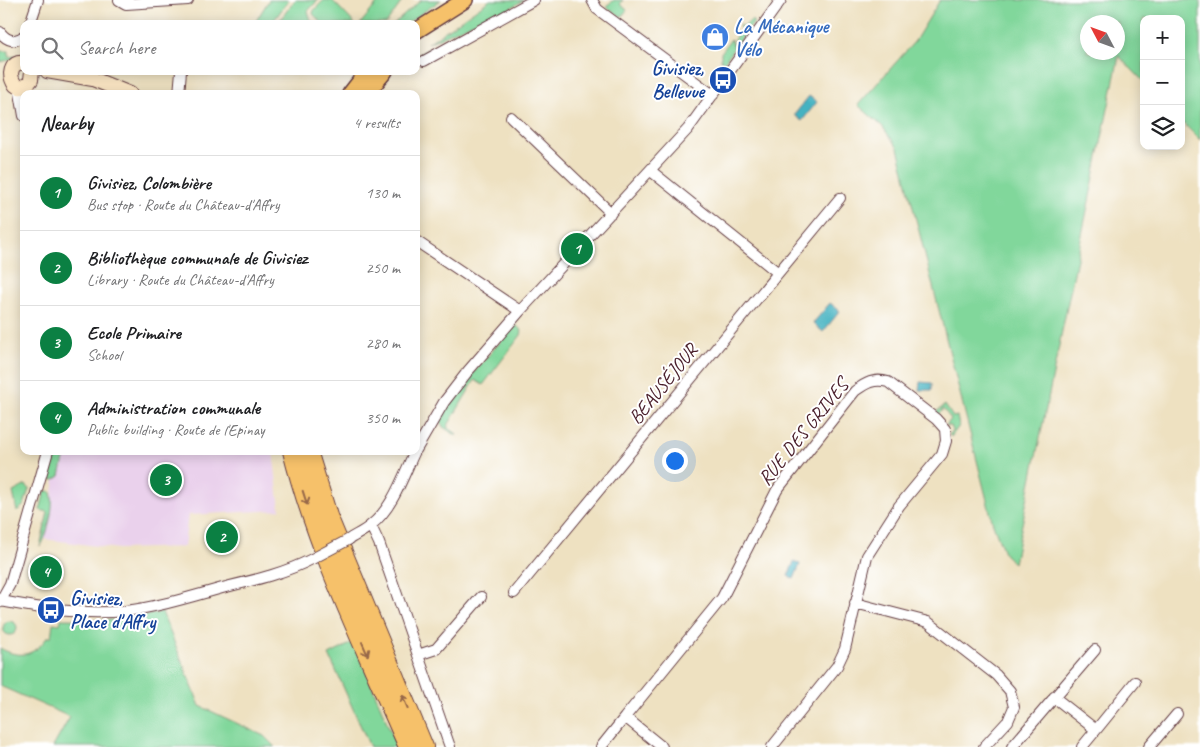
<!DOCTYPE html>
<meta charset="utf-8">
<style>
:root{--surface:#fff;--page:#f6f6f6;--text:#202124;--muted:#757577;--line:#e0e0e0;--accent:#0b8043}
body{margin:0;font-family:Caveat,sans-serif;background:var(--page);color:var(--text)}
.controls{position:absolute;right:15px;top:15px;display:grid;overflow:hidden;border-radius:10px;box-shadow:0 2px 12px #0003}
.controls button{width:45px;height:45px;display:grid;place-items:center;padding:0;border:0;border-bottom:1px solid var(--line);background:var(--surface);color:var(--text);font:25px sans-serif}
.compass{position:absolute;left:1080px;top:15px;width:45px;height:45px;border-radius:50%;background:var(--surface);box-shadow:0 2px 12px #0003;rotate:311deg}
.you{position:absolute;left:674px;top:460px;width:18px;height:18px;margin:-12px;border:4px solid #fff;border-radius:50%;background:#1a73e8;box-shadow:0 0 0 8px #1a73e833}
.badge{display:grid;place-items:center;width:32px;height:32px;border-radius:50%;background:var(--accent);color:#fff;font-size:16px;font-weight:700}
.pin{position:absolute;translate:-50% -50%;border:2px solid #fff;box-shadow:0 1px 5px #0006}
.list{margin:0;padding:0;list-style:none}
h2{display:flex;justify-content:space-between;align-items:center;height:65px;margin:0;padding:0 20px;font-size:21px}
h2 small{font-size:16px;font-weight:400;color:var(--muted)}
.list li{display:grid;grid-template-columns:32px 1fr auto;gap:15px;align-items:center;box-sizing:border-box;height:75px;padding:0 20px;border-top:1px solid var(--line)}
.list b{display:block;font-size:19px;white-space:nowrap}
.list p{margin:0;font-size:16px;white-space:nowrap;color:var(--muted)}
.list em{font-size:16px;font-style:normal;color:var(--muted)}
.icon{flex:none;width:28px;height:28px;fill:none;stroke:currentColor;stroke-width:2;stroke-linecap:round;stroke-linejoin:round}
.map{position:relative;flex:none;width:1200px;height:747px;overflow:hidden}
.search{position:absolute;background:var(--surface);box-shadow:0 2px 12px #0003;left:20px;top:20px;width:400px;height:55px;display:flex;align-items:center;gap:12px;box-sizing:border-box;padding:0 18px;border-radius:10px;color:var(--muted);font-size:19px}
.panel{position:absolute;background:var(--surface);box-shadow:0 2px 12px #0003;left:20px;top:90px;width:400px;height:365px;border-radius:10px}
.map>svg:first-child{display:block}
</style>
<div class="map">
<svg width="1200" height="747" viewBox="0 0 1200 747">
<rect width="100%" height="100%" fill="#fff"/>
<filter id="ink" filterUnits="userSpaceOnUse"><feTurbulence type="fractalNoise" baseFrequency=".02" numOctaves="2"/><feDisplacementMap in="SourceGraphic" scale="10" xChannelSelector="R" yChannelSelector="G"/><feConvolveMatrix kernelMatrix="1 2 1 2 8 2 1 2 1" color-interpolation-filters="sRGB"/></filter>
<filter id="wash" filterUnits="userSpaceOnUse"><feTurbulence type="fractalNoise" baseFrequency=".0096" numOctaves="4" result="noise"/><feDisplacementMap in="SourceGraphic" scale="20" xChannelSelector="R" yChannelSelector="G"/><feGaussianBlur stdDeviation="1.12" result="paint"/><feColorMatrix in="noise" values="0 0 0 0 0 0 0 0 0 0 0 0 0 0 0 0 0 1.4 0 .05"/><feComposite in="paint" operator="in"/></filter>
<g filter="url(#wash)">
<rect width="100%" height="100%" fill="#eee1c1"/>
<path fill="#ead1ec" d="M60 451H273L280 510 188 515 184 547 119 549 45 539Z"/>
<path fill="#81d79b" stroke="#667b63" fill-rule="evenodd" d="M269 0H289L271 24H254Z
M295 0H318L308 11 312 24H277Z
M324 0H332L355 24H323L313 14 314 10Z
M380 0H403L386 24H360Z
M421 0H441L406 24H394Z
M490 0H524L495 17 493 14 428 43Z
M614 0H623L620 4 627 10 621 17 606 6Z
M940 0H1200V140L1181 121V19H1144V82L1119 56 1014 563 1005 555 993 524 898 148 882 126 858 105 915 41ZM1088 22H1118V52H1088Z
M751 20 754 22 737 45 735 44 734 39 742 29 739 27 740 25 744 27Z
M478 26 461 38 416 61V57L422 52Z
M731 39 734 48 724 62 721 60V53Z
M0 51H9V57L15 56 14 59 0 62Z
M517 326 522 331 521 335 483 385 475 380 447 427 457 434 456 435 443 427 440 419 469 378 513 327Z
M945 405 953 417 957 416 959 426 951 437 949 434 953 431 951 426H946L951 419 943 409 938 415 936 412Z
M55 451H66L60 476 54 480 49 479Z
M26 485 29 489 24 505 17 512 13 492Z
M45 491H50C57 500 46 541 40 547L48 512 40 510Z
M162 612 200 706 264 736 275 747H53L70 717 0 686V648C19 659 35 656 47 637H51L53 623 60 624 61 619 126 620Z
M3 628a7 7 0 1 1 14 0a7 7 0 1 1-14 0Z
M354 642 397 747H370L329 655Z"/>
<path fill="#45b2c1" stroke="#486876" d="M809 96 817 102 802 121 794 115Z
M830 303 840 311 823 332 813 323Z
M920 382 932 383V390H919Z
M794 562 800 564 794 579 788 576Z"/>
</g>
<g filter="url(#ink)">
<g fill="none" stroke-linecap="round" stroke-linejoin="round">
<defs>
<path id="street" d="M119 0 126 4 188 0
M592 0 597 9 713 95
M30 24 38 0
M0 32C7 41 15 43 24 36
M424 61 534 0
M19 87 24 116
M179 94 181 71
M511 117 611 213
M651 171 777 272
M416 241 520 311
M416 450 444 402 468 371 520 311 688 129 781 0
M371 526 379 543 450 747
M348 540C355 535 365 531 371 525 393 508 403 476 415 451
M514 593 840 198
M1 601C42 609 83 615 125 611 159 607 193 596 226 587 255 580 285 573 312 559
M0 602 10 584 48 451
M855 603 928 622 996 675 1010 691 1014 707 1008 721 984 747
M418 655 436 649 481 597
M1054 697 1096 730 1135 682
M625 717 722 598 777 490 855 391C866 383 874 378 888 382L936 419 945 429 946 441 942 454 899 506 867 556 845 649 837 666 772 747
M601 747 625 717 662 747
M1012 747 1095 650
M1082 747 1096 730
M1149 747 1177 714"/>
<path id="secondary" d="M24 63C0 60 14 104 31 80L32 71
M47 71 93 79 130 94"/>
<path id="primary" d="M416 31 465 0
M350 94 368 71
M366 94 385 71"/>
<path id="highway" d="M292 451C318 554 366 650 408 747
M308 451 328 516 424 747"/>
</defs>
<use href="#street" stroke="#633c42" stroke-width="12"/>
<use href="#secondary" stroke="#633c42" stroke-width="16"/>
<use href="#primary" stroke="#633c42" stroke-width="18"/>
<use href="#highway" stroke="#633c42" stroke-width="20"/>
<use href="#street" stroke="#fff" stroke-width="10"/>
<use href="#secondary" stroke="#fbe6c4" stroke-width="14"/>
<use href="#primary" stroke="#f6c16b" stroke-width="15"/>
<use href="#highway" stroke="#f6c16b" stroke-width="18"/>
<defs>
<path id="street-bridge" d="M312 559 348 540"/>
</defs>
<use href="#street-bridge" stroke="#633c42" stroke-width="12" stroke-linecap="butt"/>
<use href="#street-bridge" stroke="#fff" stroke-width="10"/>
</g>
<defs><path id="oneway-shaft" d="M-6 0H5M1.5-3L5.5 0L1.5 3" fill="none" stroke-width="1.6" stroke-linecap="round" stroke-linejoin="round" transform="scale(1.25)"/></defs>
<g stroke="#976848">
<use href="#oneway-shaft" transform="translate(305 498) rotate(72)"/>
<use href="#oneway-shaft" transform="translate(365 649) rotate(66)"/>
<use href="#oneway-shaft" transform="translate(405 702) rotate(-113)"/>
</g>
</g>
<defs>
<symbol id="shop-disc" viewBox="-11 -11 22 22"><circle r="9.5" fill="#3f7fe0" stroke="#fff"/><path d="M-5-2.5h2.3a2.7 3.5 0 0 1 5.4 0H5L5.5 6h-11ZM-1.5-2.5h3a1.5 2.3 0 0 0-3 0Z" fill="#fff"/></symbol>
<symbol id="bus-disc" viewBox="-11 -11 22 22"><circle r="9.5" fill="#1a4fb4" stroke="#fff"/><path d="M-5-6H5V4H4V6H2V4H-2V6H-4V4H-5ZM-3.5-4V0h7V-4ZM-3.5 1.2v1.5H-2V1.2ZM2 1.2v1.5H3.5V1.2Z" fill="#fff"/></symbol>
</defs>
<g fill-rule="evenodd">
<use href="#shop-disc" x="699" y="21" width="32" height="32"/>
<use href="#bus-disc" x="707" y="64" width="32" height="32"/>
<use href="#bus-disc" x="35" y="594" width="32" height="32"/>
</g>
<g text-anchor="middle" dominant-baseline="central" stroke-width="4" stroke-linejoin="round" paint-order="stroke">
<g font-size="20" font-weight="bold" fill="#366cbe" stroke="#fff" text-anchor="start">
<text x="734" y="26">La Mécanique<tspan x="734" dy="23">Vélo</tspan></text>
</g>
<g font-size="20" font-weight="bold" fill="#164399" stroke="#fff" text-anchor="end">
<text x="704" y="68">Givisiez,<tspan x="704" dy="23">Bellevue</tspan></text>
<text x="70" y="598" text-anchor="start">Givisiez,<tspan x="70" dy="23">Place d'Affry</tspan></text>
</g>
<g font-size="20" fill="#4a1f2b" stroke="#fff">
<text transform="translate(663 384) rotate(-51)">BEAUSÉJOUR</text>
<text transform="translate(803 432) rotate(-51)">RUE DES GRIVES</text>
</g>
</g>
</svg>
<div class="controls">
<button>+</button>
<button>−</button>
<button><svg class="icon" aria-label="layers" viewBox="0 0 24 24"><path d="M12 4l9 5-9 5-9-5zM3 14l9 5 9-5"/></svg></button>
</div>
<svg class="compass" viewBox="-18 -18 36 36"><path d="M0-13l5 13h-10z" fill="#e53935"/><path d="M0 13l5-13h-10z" fill="#757577"/></svg>
<div class="you"></div>
<div class="pin badge" style="left:577px;top:249px">1</div>
<div class="pin badge" style="left:222px;top:537px">2</div>
<div class="pin badge" style="left:166px;top:480px">3</div>
<div class="pin badge" style="left:46px;top:572px">4</div>
<div class="search"><svg class="icon" aria-label="search" viewBox="0 0 24 24"><circle cx="10" cy="10" r="6"/><path d="M15 15l6 6"/></svg>Search here</div>
<section class="panel">
<h2>Nearby<small>4 results</small></h2>
<ul class="list">
<li><span class="badge">1</span><div><b>Givisiez, Colombière</b><p>Bus stop · Route du Château-d'Affry</p></div><em>130 m</em></li>
<li><span class="badge">2</span><div><b>Bibliothèque communale de Givisiez</b><p>Library · Route du Château-d'Affry</p></div><em>250 m</em></li>
<li><span class="badge">3</span><div><b>Ecole Primaire</b><p>School</p></div><em>280 m</em></li>
<li><span class="badge">4</span><div><b>Administration communale</b><p>Public building · Route de l'Epinay</p></div><em>350 m</em></li>
</ul>
</section>
</div>
